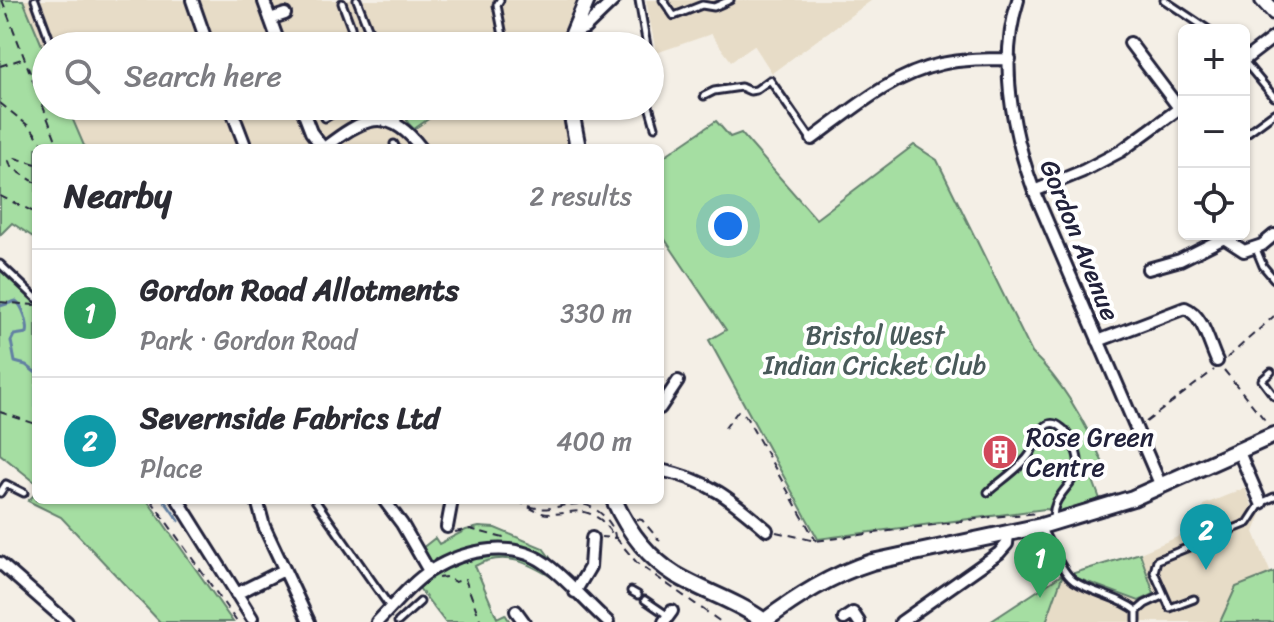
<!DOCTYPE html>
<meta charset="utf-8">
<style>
:root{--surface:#fff;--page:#f7f7f7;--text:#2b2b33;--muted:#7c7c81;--line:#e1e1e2;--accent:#7c3aed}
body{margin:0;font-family:Sriracha,sans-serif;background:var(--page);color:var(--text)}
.controls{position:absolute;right:24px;top:24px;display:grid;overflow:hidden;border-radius:12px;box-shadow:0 2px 6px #0004}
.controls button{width:72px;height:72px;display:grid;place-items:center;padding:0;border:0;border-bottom:2px solid var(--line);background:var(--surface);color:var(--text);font:40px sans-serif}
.you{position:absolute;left:728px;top:226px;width:28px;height:28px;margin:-20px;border:6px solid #fff;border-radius:50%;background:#1a73e8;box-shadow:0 0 0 12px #1a73e833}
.badge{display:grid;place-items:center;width:52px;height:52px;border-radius:50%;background:var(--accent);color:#fff;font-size:26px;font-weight:700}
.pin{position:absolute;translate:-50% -66px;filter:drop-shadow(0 2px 4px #0008)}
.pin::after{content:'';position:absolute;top:42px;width:28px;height:24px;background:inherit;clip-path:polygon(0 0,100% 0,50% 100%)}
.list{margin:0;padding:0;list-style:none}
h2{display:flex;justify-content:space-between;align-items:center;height:104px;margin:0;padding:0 32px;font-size:34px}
h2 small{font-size:26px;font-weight:400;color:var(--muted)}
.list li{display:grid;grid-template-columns:52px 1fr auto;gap:24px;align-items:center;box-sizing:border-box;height:128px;padding:0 32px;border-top:2px solid var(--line)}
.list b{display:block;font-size:30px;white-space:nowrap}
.list p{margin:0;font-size:26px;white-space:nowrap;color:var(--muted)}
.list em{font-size:26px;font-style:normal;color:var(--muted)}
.icon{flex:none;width:44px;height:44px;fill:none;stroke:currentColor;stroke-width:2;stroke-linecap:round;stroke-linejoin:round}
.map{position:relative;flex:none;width:1274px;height:622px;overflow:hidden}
.search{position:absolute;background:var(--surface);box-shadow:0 2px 6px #0004;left:32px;top:32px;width:632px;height:88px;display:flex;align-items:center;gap:20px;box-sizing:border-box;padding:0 28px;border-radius:44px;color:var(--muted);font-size:30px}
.panel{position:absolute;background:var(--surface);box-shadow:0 2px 6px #0004;left:32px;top:144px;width:632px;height:360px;border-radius:12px}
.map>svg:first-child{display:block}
</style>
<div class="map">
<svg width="1274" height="622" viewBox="0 0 1274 622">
<rect width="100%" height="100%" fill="#f4efe6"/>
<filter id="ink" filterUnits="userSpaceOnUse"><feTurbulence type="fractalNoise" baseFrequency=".0125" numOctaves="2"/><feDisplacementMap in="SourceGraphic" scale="16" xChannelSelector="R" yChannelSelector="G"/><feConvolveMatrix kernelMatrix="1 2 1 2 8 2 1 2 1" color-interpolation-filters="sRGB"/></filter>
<g filter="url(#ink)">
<path fill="#e7dcc7" d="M23 0H578L560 46H46V55Z
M646 0H872L772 73 754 45 731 61 711 34 656 53Z
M67 106H563L571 148H85Z
M1245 488 1252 506 1262 512 1254 532 1271 574 1236 587 1220 622H1046L1063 574H1071L1074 577 1139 601 1154 594 1140 553 1210 523 1203 505Z"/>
<path fill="#a5dea2" stroke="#64806e" stroke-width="2" d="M0 0H23L46 55V106H67L85 148H36V239L12 223 0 235Z
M447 106 414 129 408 123 402 107Z
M716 121 730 137 741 133 816 219 914 145 937 160 1032 353C1065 384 1088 427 1105 468L1091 475 1100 499 1061 511 1045 509 818 539 709 340 726 330 660 232V159Z
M0 269 36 302V483L0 454Z
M36 493V500H147L233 622H160L61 517 28 501Z
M479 527 495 528 543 548 565 578 560 582 556 580C529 563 505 550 475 566L497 618 505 614 510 622H445L419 588 437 574 421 549 435 538 439 544 466 530Z
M1140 553 1154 594 1139 601 1074 577 1071 574Z
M1274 572V622H1220L1236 587Z
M1063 574 1046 622H990Z"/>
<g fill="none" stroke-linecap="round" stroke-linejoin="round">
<path stroke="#6280a3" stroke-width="3" d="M0 306 16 301C23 306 29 325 27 333L14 335 11 341 15 362 26 365 36 373
M36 387V407
M164 500 179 521"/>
<defs>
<path id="lane" d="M35 0 52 46
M357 0 375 46
M500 0 497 5 505 46
M639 0 647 46
M663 0 674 16 702 5 714 7 730 0
M1164 0 1209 30
M342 3 351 27 354 46
M1244 61 1274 97
M704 96 714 91 741 87 750 91 756 90 770 80 811 139
M351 106 362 110
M361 106 363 122
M397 106 398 124
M649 106 655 127
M325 118 345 106
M1244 135 1274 113
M394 144 396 148
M1256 249 1263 266 1274 279
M0 264 36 298
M1271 372 1262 380 1274 396
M988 492C999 482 1022 467 1030 454 1035 446 1043 411 1062 428 1067 431 1069 438 1072 443 1095 482 1047 488 1054 522
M0 493 6 484 24 493
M315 500 390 607
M1041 527C1049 541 1062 573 1074 581 1094 594 1118 596 1137 611
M631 591 638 595
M1194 599 1170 608 1154 572 1157 560 1248 523 1261 503 1274 497
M645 600 667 615
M398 622 420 602
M1137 622V611L1145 604 1164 595"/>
<path id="street" d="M192 0 208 46
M1018 0C998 63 1012 131 1034 191L1161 486
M264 2 280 46
M270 19 285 14
M573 33 585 28 614 0
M1130 43 1179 108
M1244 60 1274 37
M230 106 246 148
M301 106 311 132 323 148
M812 139C852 110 891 75 941 64 963 59 987 59 1010 59
M324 148C362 119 387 103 421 148
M1034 191 1083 171 1121 151 1184 105
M1148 269 1180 260 1224 238 1244 251 1262 245 1274 235
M1098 341 1185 308C1203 315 1209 344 1217 361
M660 408 678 381
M1238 450 1261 503
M660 470C709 480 731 499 767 530
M178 500 252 618
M257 500 264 526 309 622
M384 500 402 524 429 571
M447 527 452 500
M0 563 67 622
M575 592 590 567 592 538
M236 594 284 570
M516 611 524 622
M844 619 853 613 859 622
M377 622C392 607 412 582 430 571 465 549 516 538 550 567 570 583 588 604 608 622
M664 622 672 611
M901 622 999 553 1007 544 1008 533"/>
<path id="secondary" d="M1263 0 1274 12
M568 46 587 0
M570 106 578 148
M614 500C628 531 647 557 676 575 705 592 737 601 764 621
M763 622C798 596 831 575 872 562L1041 526 1133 498 1274 435"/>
</defs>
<use href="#lane" stroke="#22223b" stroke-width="11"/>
<use href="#street" stroke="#22223b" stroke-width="16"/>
<use href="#secondary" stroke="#22223b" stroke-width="20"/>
<path stroke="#22223b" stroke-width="2" stroke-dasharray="8 6" stroke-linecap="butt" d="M2 0 59 148
M0 66 25 58
M0 103 31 128 46 148
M36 164 15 158 9 161 11 167 36 183
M0 196 36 213
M0 302 35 305
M1227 358 1274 316
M1224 370 1268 424
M0 412 36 424
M1146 422 1214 370
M725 428 738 411 745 415 816 541
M151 500 237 622
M517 500C528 507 539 515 552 514 574 513 581 506 601 520L637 563 721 622
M529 506C548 513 562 503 580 504 596 505 615 523 615 538L601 537
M637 519 642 520 660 541
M455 532 470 529 507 539
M776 532 816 541 992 517 1039 513
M438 578 446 577 455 582 465 579 481 622"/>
<use href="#lane" stroke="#fff" stroke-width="5"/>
<use href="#street" stroke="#fff" stroke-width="10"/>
<use href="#secondary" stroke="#fff" stroke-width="14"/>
</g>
</g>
<defs>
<symbol id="building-disc" viewBox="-11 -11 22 22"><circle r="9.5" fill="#d1495b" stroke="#fff"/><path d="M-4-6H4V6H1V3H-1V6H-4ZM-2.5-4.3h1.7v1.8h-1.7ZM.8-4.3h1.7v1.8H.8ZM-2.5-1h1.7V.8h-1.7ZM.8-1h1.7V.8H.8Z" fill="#fff"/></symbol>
</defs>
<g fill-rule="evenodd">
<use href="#building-disc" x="980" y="432" width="40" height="40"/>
</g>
<g text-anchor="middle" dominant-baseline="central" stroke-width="8" stroke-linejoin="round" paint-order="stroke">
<g font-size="26" fill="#22223b" stroke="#fff">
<text transform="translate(1080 240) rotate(68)">Gordon Avenue</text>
</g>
<g font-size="26" fill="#495a5a" stroke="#fff">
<text x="875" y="335">Bristol West<tspan x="875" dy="30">Indian Cricket Club</tspan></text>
</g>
<g font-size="26" fill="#22223b" stroke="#fff" text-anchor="start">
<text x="1026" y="437">Rose Green<tspan x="1026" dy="30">Centre</tspan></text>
</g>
</g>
</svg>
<div class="controls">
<button>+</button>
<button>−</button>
<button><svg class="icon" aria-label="locate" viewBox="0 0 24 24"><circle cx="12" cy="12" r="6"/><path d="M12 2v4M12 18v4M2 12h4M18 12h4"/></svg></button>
</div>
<div class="you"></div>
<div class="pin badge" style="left:1040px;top:598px;background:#2e9e5b">1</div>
<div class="pin badge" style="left:1206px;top:570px;background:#0f9aa8">2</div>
<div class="search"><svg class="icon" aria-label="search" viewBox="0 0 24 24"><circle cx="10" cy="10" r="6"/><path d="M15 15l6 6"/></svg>Search here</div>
<section class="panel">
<h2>Nearby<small>2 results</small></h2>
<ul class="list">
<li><span class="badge" style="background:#2e9e5b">1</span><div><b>Gordon Road Allotments</b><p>Park · Gordon Road</p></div><em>330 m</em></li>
<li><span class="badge" style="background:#0f9aa8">2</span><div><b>Severnside Fabrics Ltd</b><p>Place</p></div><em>400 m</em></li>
</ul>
</section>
</div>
